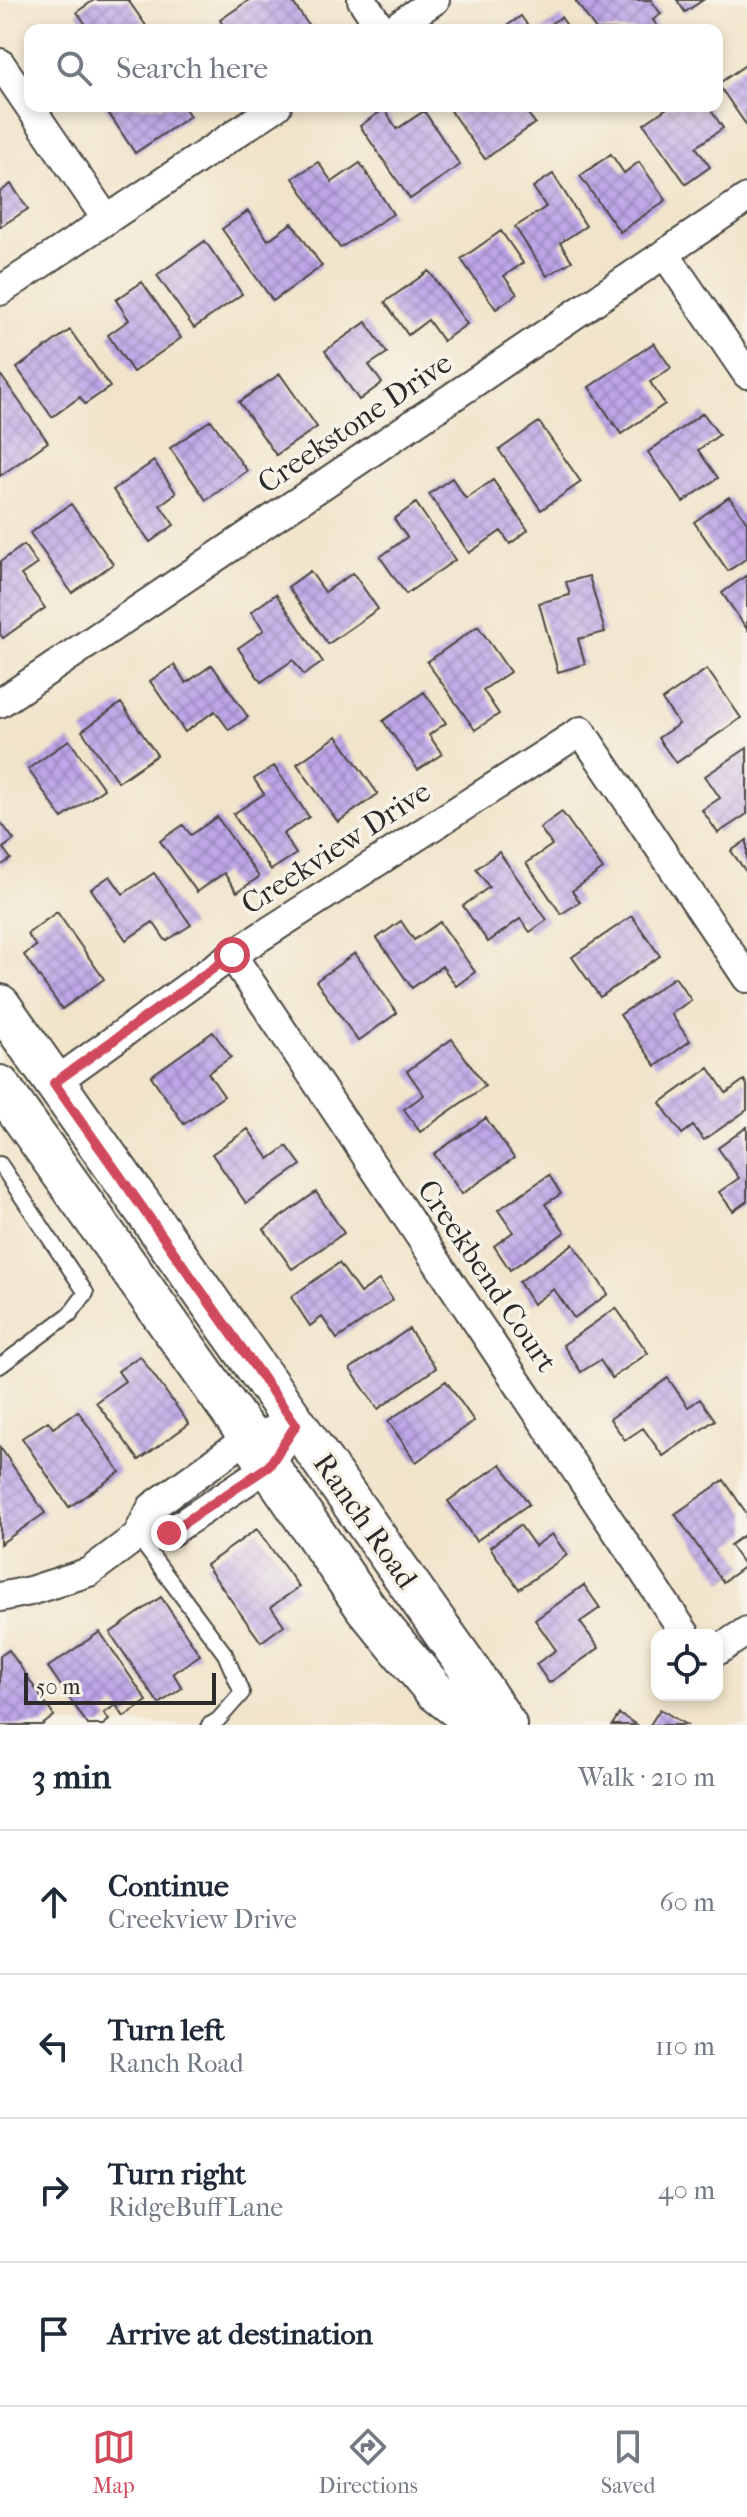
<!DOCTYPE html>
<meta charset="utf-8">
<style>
:root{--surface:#fff;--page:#f2f2f3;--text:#1f2937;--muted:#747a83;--line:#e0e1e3;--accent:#d1495b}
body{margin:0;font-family:"IM FELL French Canon",serif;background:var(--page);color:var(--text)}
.controls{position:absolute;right:24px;bottom:24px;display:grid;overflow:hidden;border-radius:16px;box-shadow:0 4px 12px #0003}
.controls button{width:72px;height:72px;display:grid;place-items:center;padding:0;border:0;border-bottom:2px solid var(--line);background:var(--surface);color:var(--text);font:40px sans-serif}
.scale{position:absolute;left:24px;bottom:20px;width:192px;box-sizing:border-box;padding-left:8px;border:4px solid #2b2b2b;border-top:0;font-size:22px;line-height:28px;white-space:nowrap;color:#2b2b2b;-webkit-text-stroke:6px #f7f3e8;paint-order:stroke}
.stop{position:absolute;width:24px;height:24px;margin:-18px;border:6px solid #d1495b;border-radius:50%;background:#fff}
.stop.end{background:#d1495b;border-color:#fff;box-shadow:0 2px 8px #0008}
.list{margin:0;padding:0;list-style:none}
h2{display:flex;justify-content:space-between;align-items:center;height:104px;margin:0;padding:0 32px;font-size:34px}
h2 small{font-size:26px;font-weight:400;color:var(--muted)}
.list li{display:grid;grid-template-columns:52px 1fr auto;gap:24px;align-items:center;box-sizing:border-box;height:144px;padding:0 32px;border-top:2px solid var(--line)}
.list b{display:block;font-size:30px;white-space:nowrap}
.list p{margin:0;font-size:26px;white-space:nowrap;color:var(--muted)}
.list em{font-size:26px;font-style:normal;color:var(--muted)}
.icon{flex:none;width:44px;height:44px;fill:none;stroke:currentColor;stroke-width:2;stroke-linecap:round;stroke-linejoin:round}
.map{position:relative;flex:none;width:747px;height:1725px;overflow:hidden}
.search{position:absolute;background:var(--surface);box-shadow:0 4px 12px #0003;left:24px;right:24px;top:24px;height:88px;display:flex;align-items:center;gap:20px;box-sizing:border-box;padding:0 28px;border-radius:16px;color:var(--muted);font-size:30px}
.sheet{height:680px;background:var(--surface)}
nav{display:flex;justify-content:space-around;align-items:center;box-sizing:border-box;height:112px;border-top:2px solid var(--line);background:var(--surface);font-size:22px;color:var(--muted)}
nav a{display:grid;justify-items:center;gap:4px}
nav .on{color:var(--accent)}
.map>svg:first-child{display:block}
</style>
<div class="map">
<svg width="747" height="1725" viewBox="0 0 747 1725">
<defs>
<pattern id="building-cross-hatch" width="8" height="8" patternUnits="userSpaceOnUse" patternTransform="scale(2)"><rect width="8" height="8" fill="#bea6e8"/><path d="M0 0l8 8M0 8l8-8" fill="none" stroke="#9b87bc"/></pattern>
</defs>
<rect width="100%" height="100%" fill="#f7f3e8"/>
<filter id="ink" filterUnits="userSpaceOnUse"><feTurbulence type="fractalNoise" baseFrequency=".0125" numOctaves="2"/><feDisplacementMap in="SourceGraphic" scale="16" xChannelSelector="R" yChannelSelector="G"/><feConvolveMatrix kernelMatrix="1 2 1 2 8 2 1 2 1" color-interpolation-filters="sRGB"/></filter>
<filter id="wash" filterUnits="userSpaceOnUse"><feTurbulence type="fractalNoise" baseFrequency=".006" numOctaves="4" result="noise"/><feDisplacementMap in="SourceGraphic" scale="32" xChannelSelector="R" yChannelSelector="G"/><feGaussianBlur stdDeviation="1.8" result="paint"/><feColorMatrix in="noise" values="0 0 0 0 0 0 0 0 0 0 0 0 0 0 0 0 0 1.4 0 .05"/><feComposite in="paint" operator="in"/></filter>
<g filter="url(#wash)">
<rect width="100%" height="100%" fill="#f1e4ca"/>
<g id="blocks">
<path fill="url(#building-cross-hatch)" d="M94 0H128L149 30H90L77 12Z
M249 0H291L312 30H226L220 20Z
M575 0H651L661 14 653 20 660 30H596Z
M677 0H703L685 12Z
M521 16 531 30H501Z
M561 17 570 30H541Z
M747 64V126L718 84Z
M104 106H183L190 116 135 153Z
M447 106H522L535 123 485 159Z
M670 106H708L723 128 696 147 710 167 686 184 644 124Z
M384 109 397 129 424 111 460 165 410 199 360 126Z
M611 154 624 173 639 162 666 200 620 232 580 176Z
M318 162 332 182 360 163 393 214 340 248 293 178Z
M553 174 586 226 560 243 572 261 547 276 515 227 546 207 533 187Z
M11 184 28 209 0 227V192Z
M248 211 268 240 292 223 322 266 273 301 222 229Z
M501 231 523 263 504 276 517 294 496 309 461 259Z
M205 241 242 294 194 328 157 275Z
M429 271 467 324 443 341 428 320 408 335 385 302Z
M142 282 181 338 133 372 108 335 129 320 116 300Z
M366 322 387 353 369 365 382 383 359 400 325 351Z
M70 330 110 387 85 404 80 397 52 417 17 368Z
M654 343 671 368 650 382 665 404 621 434 589 387Z
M0 374 48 442 0 476Z
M280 374 317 427 276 455 239 402Z
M703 413 719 435 698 450 718 478 683 502 648 452Z
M211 420 247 471 206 500 170 448Z
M539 422 581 482 541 510 499 450Z
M154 461 176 493 160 505 174 525 150 542 113 490Z
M452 478 466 499 493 480 528 530 510 544 501 531 469 553 429 494Z
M729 497 747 522V558L728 571 694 522Z
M416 503 455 560 406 594 380 557 407 537 394 519Z
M71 504 113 564 72 593 30 533Z
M24 545 37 564 21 575 45 608 3 638 0 634V562Z
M310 571 325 592 353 573 378 609 328 644 288 587Z
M747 575V629L722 593Z
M589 576 605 632 578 639 585 664 558 672 539 603 570 595 566 582Z
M276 594 323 662 304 675 293 660 261 682 238 648 264 630 251 612Z
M478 626 510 672 483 690 499 714 475 730 427 662Z
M174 665 186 683 212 665 248 717 229 730 215 711 185 732 150 681Z
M707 669 741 718 676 763 658 738 679 724 662 700Z
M424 692 446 723 429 735 442 754 418 770 383 721Z
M121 703 157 755 118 782 82 731Z
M337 736 378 794 338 822 297 764Z
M69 740 104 789 62 818 28 769Z
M747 748V814L718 833 702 810 720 798 705 776Z
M274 766 309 817 283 834 296 854 271 870 233 814 264 794 254 779Z
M562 812 603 869 572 891 580 902 561 914 526 863 552 845 540 828Z
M217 817 259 877 237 892 224 873 197 892 160 841 183 825 191 835Z
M0 821 14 840 3 848 11 859 0 866Z
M747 840V873L731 851Z
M499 852 547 920 530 932 520 919 488 942 463 906 489 887 476 869Z
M154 873 191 925 166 941 153 922 126 940 91 889 110 876 123 894Z
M57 912 104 979 62 1009 24 955 36 946 27 934Z
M632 916 660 956 600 997 572 957Z
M401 921 414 940 440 922 475 972 456 986 442 966 412 988 377 938Z
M355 953 397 1013 358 1041 316 981Z
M675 977 691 1000 671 1014 690 1041 656 1066 620 1015Z
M213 1032 231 1057 208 1073 224 1096 184 1124 151 1076Z
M452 1039 485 1086 420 1132 404 1109 424 1095 407 1071Z
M709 1068 726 1093 744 1080 747 1085V1110L704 1140 693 1126 682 1134 660 1103Z
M486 1118 514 1158 462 1194 434 1154Z
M747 1127V1201L733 1211 719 1192 739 1178 718 1148Z
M248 1129 269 1159 287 1146 301 1165 246 1203 212 1154Z
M549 1175 561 1194 545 1204 565 1232 510 1270 494 1246 513 1232 498 1210Z
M316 1192 344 1233 292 1269 264 1229Z
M573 1244 608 1294 574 1318 554 1289 533 1304 519 1282Z
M339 1263 360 1293 379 1280 393 1300 337 1339 322 1317 310 1326 291 1297Z
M616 1308 648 1353 612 1378 600 1360 581 1372 563 1345Z
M409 1329 436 1368 378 1409 350 1369Z
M140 1356 189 1424 139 1460 96 1402 125 1381 118 1371Z
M668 1378 688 1407 700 1399 715 1420 663 1456 643 1428 625 1440 610 1419Z
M446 1381 474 1421 416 1462 388 1421Z
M78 1411 120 1472 69 1507 22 1438 48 1421 53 1428Z
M0 1447 45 1513 0 1544Z
M501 1464 529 1504 476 1541 448 1501Z
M724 1480 747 1514V1533L730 1545 745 1566 723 1582 675 1514Z
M520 1525 535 1546 552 1534 567 1555 519 1589 490 1547Z
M257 1529 299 1587 271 1607 284 1625 261 1642 206 1565Z
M584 1585 600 1608 580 1622 599 1648 549 1683 536 1664 556 1650 535 1620Z
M161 1597 200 1655 173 1673 182 1688 159 1704 110 1633Z
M100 1632 147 1701 124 1717 116 1705 104 1713 109 1720 103 1725H88L48 1667Z
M9 1650 54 1716 42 1725H0V1656Z
M660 1709 686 1725H650Z
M619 1714 637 1725H612Z"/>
</g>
</g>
<g filter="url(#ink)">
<use href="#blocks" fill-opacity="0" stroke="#494743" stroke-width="2"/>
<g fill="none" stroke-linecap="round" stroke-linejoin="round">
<defs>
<path id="lane" d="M0 1164 86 1293 70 1314 0 1366
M137 1536 225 1654 242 1693 218 1720 209 1725"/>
<path id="street" d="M362 0 382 30
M391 30 435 0
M0 63 107 220
M665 254 747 374
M0 291 277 106
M0 703 747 198
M232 955 686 1635
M54 1083 232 955 581 731 747 978
M0 1597 30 1591 89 1572 137 1536 152 1507 249 1437 296 1425 269 1466 169 1533 137 1536
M717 1651 747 1631"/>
<path id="secondary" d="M0 1005 467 1666 506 1725
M0 1086 249 1437 366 1608 434 1690 479 1725"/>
</defs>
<use href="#lane" stroke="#494743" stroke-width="18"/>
<use href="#street" stroke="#494743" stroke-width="32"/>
<use href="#secondary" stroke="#494743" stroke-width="44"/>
<use href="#lane" stroke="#fff" stroke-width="14"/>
<use href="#street" stroke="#fff" stroke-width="28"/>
<use href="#secondary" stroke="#fff" stroke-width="40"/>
</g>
</g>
<g fill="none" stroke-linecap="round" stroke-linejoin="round" filter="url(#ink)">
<path stroke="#d1495b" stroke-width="10" d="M169 1533 269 1466 296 1425 54 1083 232 955"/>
</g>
<g text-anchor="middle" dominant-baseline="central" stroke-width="7" stroke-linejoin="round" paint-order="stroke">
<g font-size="30" fill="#2b2b2b" stroke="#f7f3e8">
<text transform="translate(355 423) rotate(-34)">Creekstone Drive</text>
<text transform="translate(336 848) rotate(-33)">Creekview Drive</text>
<text transform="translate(487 1276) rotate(56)">Creekbend Court</text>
<text transform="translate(365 1521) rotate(55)">Ranch Road</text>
</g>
</g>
</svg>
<div class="controls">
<button><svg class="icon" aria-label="locate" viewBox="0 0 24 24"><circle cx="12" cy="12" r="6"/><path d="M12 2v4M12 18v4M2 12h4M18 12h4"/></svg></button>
</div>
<div class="scale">50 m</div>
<div class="stop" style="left:232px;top:955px"></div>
<div class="stop end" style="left:169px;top:1533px"></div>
<div class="search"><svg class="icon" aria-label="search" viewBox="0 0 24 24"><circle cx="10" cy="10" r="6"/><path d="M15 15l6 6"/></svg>Search here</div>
</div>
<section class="sheet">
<h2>3 min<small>Walk · 210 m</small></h2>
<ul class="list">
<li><svg class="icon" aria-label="ahead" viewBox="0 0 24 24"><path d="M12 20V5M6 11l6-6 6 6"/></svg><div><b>Continue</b><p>Creekview Drive</p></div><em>60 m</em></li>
<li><svg class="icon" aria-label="left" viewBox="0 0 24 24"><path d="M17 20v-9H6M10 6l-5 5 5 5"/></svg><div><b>Turn left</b><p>Ranch Road</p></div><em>110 m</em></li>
<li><svg class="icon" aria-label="right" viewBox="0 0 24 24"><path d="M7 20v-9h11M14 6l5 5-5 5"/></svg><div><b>Turn right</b><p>RidgeBuff Lane</p></div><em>40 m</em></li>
<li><svg class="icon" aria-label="arrive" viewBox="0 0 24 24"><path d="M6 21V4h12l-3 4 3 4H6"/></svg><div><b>Arrive at destination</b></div></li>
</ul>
</section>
<nav>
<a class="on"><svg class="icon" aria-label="map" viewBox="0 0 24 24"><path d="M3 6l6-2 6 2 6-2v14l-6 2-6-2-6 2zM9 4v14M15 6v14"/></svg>Map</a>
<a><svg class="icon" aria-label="directions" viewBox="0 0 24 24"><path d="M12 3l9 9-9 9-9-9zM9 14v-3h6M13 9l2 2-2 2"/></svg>Directions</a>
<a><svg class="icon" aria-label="saved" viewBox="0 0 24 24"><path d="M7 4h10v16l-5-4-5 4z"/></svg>Saved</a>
</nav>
